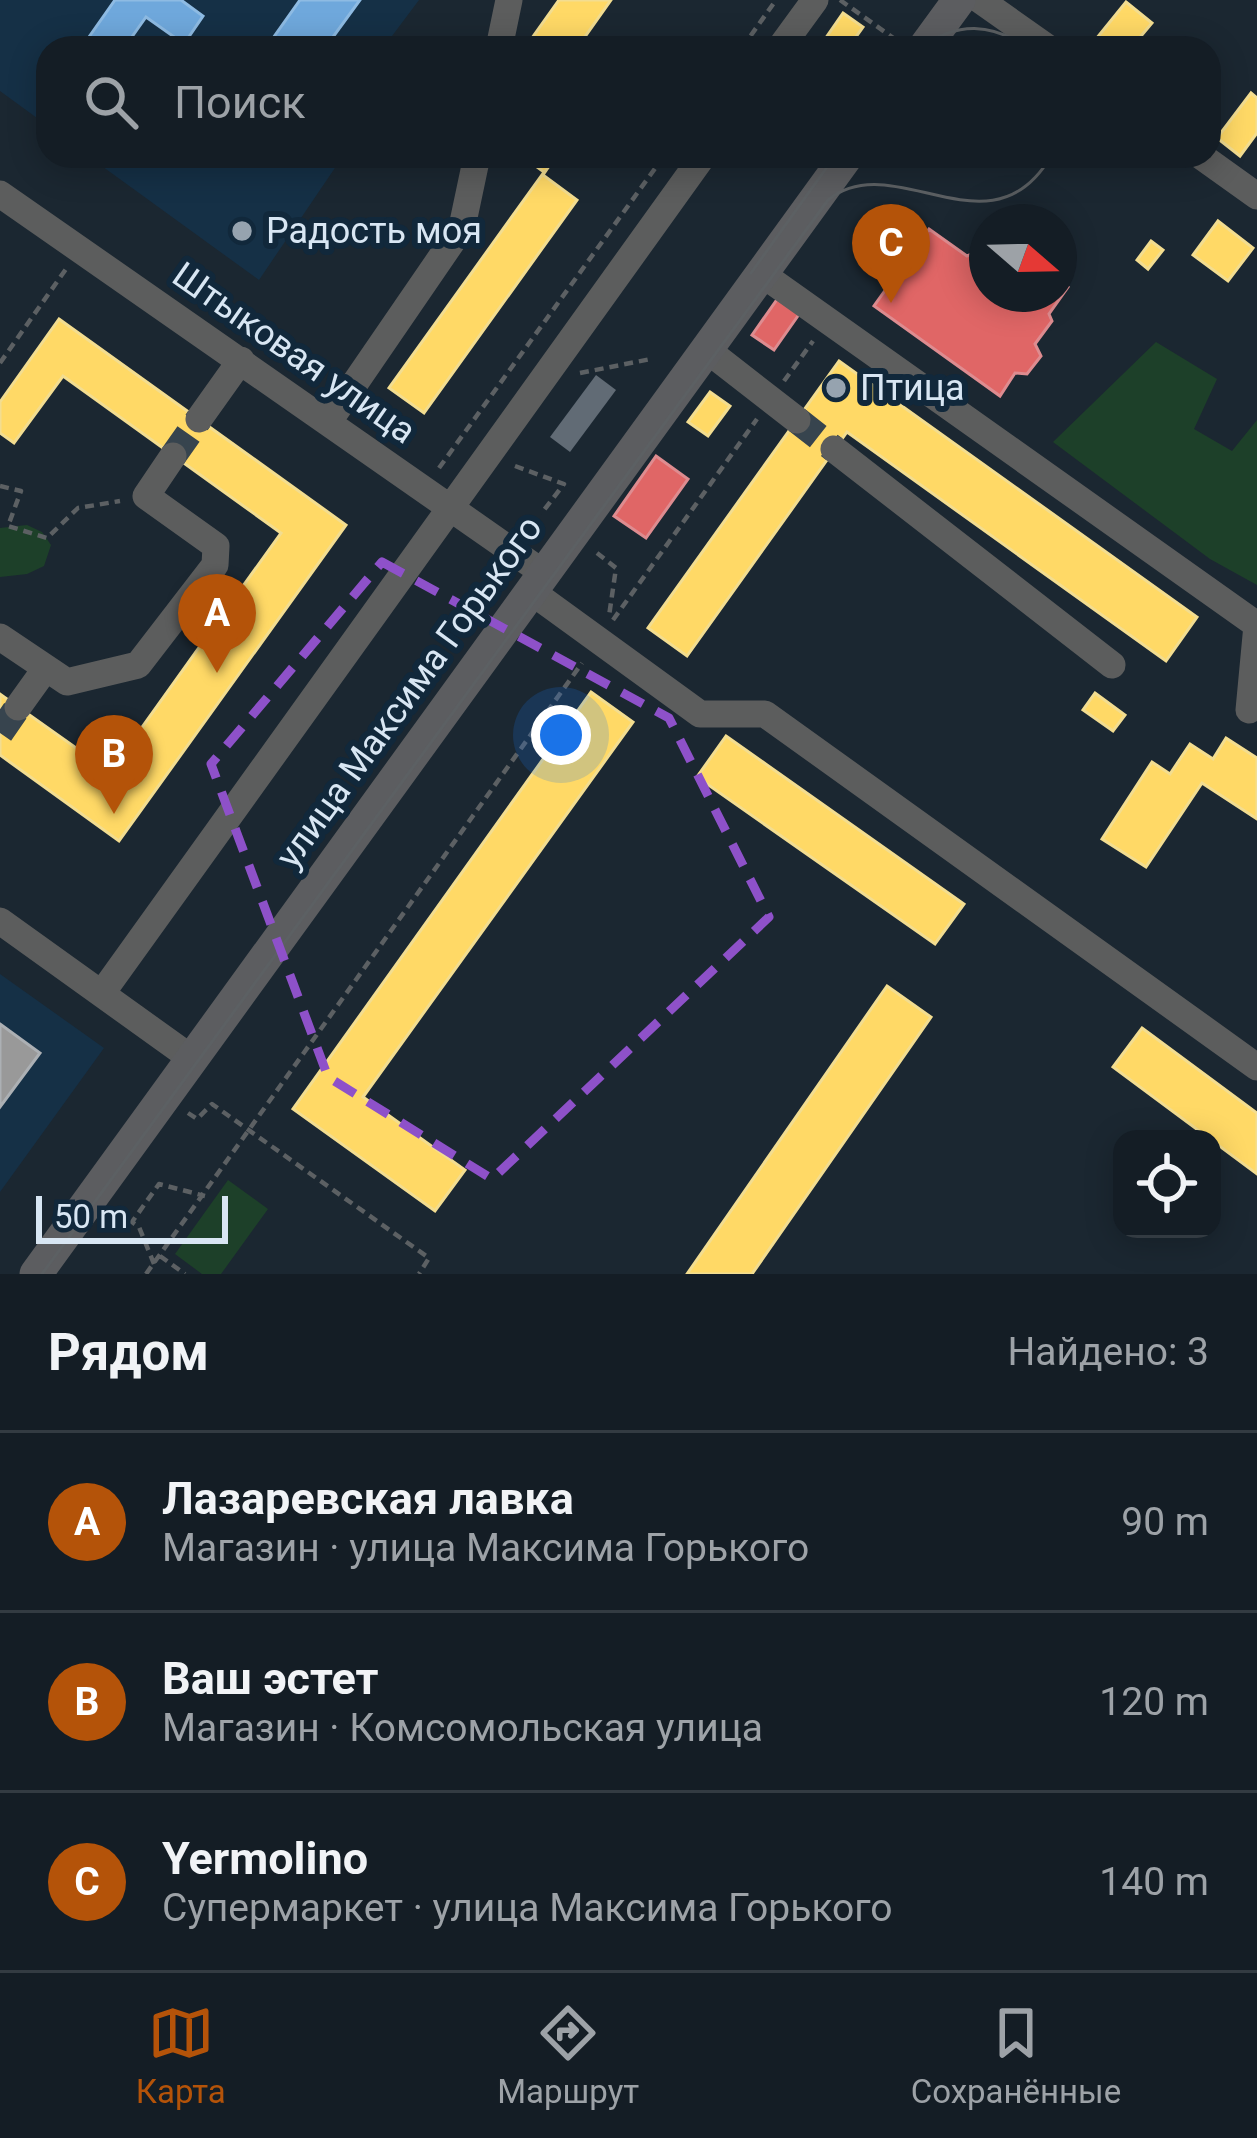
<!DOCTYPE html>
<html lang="ru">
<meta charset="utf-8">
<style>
:root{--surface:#141d25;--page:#212a32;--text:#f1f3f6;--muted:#9da2a7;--line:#333b42;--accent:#b45309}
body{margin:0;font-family:Roboto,sans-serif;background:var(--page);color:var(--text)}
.controls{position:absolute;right:36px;bottom:36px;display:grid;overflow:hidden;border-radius:24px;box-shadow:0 6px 30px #0003}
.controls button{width:108px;height:108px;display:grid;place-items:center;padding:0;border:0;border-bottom:3px solid var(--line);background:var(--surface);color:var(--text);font:60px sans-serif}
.compass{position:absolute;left:969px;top:204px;width:108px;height:108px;border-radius:50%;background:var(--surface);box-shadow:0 6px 30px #0003;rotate:110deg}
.scale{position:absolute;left:36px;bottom:30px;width:192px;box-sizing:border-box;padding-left:12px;border:6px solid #d8e6f3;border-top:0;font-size:33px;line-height:42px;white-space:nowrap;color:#d8e6f3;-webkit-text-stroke:9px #11283b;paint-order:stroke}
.you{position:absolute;left:561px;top:735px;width:42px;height:42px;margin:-30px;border:9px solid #fff;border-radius:50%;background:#1a73e8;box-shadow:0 0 0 18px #1a73e833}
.badge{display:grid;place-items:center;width:78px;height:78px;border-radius:50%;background:var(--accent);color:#fff;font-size:39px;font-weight:700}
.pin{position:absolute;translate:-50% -99px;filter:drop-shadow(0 3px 6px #0008)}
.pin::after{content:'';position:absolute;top:63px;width:42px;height:36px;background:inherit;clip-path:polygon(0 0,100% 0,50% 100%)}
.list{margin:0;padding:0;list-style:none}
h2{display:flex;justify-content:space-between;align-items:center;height:156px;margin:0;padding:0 48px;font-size:51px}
h2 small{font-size:39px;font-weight:400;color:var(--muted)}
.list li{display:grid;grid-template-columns:78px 1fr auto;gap:36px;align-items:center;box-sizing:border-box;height:180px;padding:0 48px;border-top:3px solid var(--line)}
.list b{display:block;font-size:45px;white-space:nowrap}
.list p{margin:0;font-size:39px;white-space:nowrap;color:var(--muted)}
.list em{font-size:39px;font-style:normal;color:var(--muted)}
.icon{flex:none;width:66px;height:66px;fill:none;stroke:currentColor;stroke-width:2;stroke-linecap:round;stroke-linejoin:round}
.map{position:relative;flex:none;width:1257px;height:1274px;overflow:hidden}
.search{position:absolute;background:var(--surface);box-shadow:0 6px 30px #0003;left:36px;right:36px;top:36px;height:132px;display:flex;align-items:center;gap:30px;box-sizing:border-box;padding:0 42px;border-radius:36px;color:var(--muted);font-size:45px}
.sheet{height:696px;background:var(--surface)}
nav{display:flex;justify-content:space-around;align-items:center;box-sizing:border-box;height:168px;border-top:3px solid var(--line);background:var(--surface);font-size:33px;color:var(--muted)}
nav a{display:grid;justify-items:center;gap:6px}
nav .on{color:var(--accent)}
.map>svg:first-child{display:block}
</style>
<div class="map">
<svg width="1257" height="1274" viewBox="0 0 1257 1274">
<rect width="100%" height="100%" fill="#1b2731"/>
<path fill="#153046" d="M0 0H419L383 48H48V126L0 91Z
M88 156H343L259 280Z
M0 974 104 1048 0 1192Z"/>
<path fill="#1d4029" d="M1156 342 1217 379 1194 429 1232 451 1257 420V585L1210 559 1053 442Z
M27 525 42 532 51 545 44 566 27 574 0 577V528Z
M228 1180 268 1209 221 1274H202L175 1254Z"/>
<path fill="#ffd966" stroke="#f3dd90" stroke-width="3" d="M559 0H611L577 48H532L527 45Z
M1126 2 1152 23 1131 48H1107L1096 39Z
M843 13 863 27 848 48H838L825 39Z
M1251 93 1257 98V133L1240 156 1217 138Z
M522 156H556L543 175 577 200 424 413 389 388 544 172Z
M1218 221 1253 248 1228 281 1193 255Z
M1151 241 1163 250 1148 269 1137 260Z
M59 319 346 525 119 841 0 755V694L110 772 281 533 63 376 14 443 0 433V402Z
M839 361 1197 617 1166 661 847 432 687 656 648 628Z
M710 392 730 406 708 436 688 422Z
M591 692 633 722 363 1097 465 1170 435 1211 293 1109Z
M1095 693 1125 715 1113 731 1083 710Z
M726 736 964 904 935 944 697 777Z
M1226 738 1257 758V819L1202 783 1146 867 1102 839 1152 762 1170 774 1190 744 1213 759Z
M887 986 931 1017 752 1274H687Z
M1142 1028 1257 1113V1174L1113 1067Z"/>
<path fill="#e06666" stroke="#de8c90" stroke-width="3" d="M929 229 967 256 987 246V294H1059V280L1068 287 1049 314 1052 321 1035 344 1041 356 1027 374 1015 373 1000 396 874 306Z
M778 298 800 313 774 350 752 335Z
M656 456 688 479 646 538 614 516Z"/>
<path fill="#6fa8dc" stroke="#8ebbe3" stroke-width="3" d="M115 0H181L203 16 184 44 146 17 124 48H90L84 44Z
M300 0H360L325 48H266Z"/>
<path fill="#999" stroke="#acb0b4" stroke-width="3" d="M0 1024 40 1053 0 1107Z"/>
<path fill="#616b75" d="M596 375 616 390 570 452 550 437Z"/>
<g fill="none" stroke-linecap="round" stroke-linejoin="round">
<path stroke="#37444e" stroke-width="27" stroke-dasharray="27 14" stroke-linecap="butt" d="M797 420 834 449
M173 456 199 419
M0 733 18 707"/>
<path stroke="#5c6063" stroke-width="4.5" stroke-dasharray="9 6" stroke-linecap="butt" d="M840 0 899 42
M742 48 776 0
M0 363 66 269
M580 373 651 359
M784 381 813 341
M515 466 564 484 541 514
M439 468 664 156
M0 486 21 491 8 526 47 538 78 508 120 501
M597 553 616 568 609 616
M613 620 757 419
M188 1113 197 1119 212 1104 429 1258 419 1274
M160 1256 185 1274
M154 1264 139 1227 132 1222 159 1184 205 1196
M146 1274 582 663"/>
<path stroke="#5c5d5d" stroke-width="27" d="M980 0 1048 48
M499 48 509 0
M780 48 815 0
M1201 156 1257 196
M0 194 545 574
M762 274 1257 625 1249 710
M707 350 797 420
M199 419 241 360
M329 421 462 227 477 156
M834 449 1112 665
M532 592 700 714H765L1257 1067
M0 637 67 682 138 665 215 565 216 546 146 496 173 456
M18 707 46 668
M0 921 191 1058
M102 993 703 156"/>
<path stroke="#5c5d60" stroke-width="33" d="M924 48 959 0
M36 1274 847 156"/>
<path stroke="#5c6063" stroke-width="3" d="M920 48C958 21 991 23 1029 48
M751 273 835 156
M42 1274 828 200C894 146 991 259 1051 156"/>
</g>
<path fill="none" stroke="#8e51c9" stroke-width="9" stroke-dasharray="24 15" stroke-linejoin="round" d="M382 562 669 718 769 917 492 1179 328 1077 211 764Z"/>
<g fill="#96a3af" stroke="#11283b" stroke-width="4.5">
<circle cx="242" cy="231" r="12"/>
<circle cx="836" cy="388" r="12"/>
</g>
<g text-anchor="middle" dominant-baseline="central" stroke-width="12" stroke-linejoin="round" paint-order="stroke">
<g font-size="36" fill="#d8e6f3" stroke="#11283b" text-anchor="start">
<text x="266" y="231">Радость моя</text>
<text x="860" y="388">Птица</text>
</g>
<g font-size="36" fill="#d8e6f3" stroke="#11283b">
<text transform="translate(294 353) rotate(35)">Штыковая улица</text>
<text transform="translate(409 692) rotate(-54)">улица Максима Горького</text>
</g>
</g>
</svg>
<div class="controls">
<button><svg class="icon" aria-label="locate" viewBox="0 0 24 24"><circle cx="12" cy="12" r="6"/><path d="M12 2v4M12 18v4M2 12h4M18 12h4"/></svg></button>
</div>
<svg class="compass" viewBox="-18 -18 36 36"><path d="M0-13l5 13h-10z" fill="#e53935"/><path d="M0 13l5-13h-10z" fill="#9da2a7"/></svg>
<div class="scale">50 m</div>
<div class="you"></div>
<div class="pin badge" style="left:217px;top:673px">A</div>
<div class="pin badge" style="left:114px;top:814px">B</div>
<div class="pin badge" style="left:891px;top:303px">C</div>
<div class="search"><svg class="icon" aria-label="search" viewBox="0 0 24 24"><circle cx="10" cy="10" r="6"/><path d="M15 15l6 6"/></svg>Поиск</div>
</div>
<section class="sheet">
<h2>Рядом<small>Найдено: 3</small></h2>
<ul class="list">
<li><span class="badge">A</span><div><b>Лазаревская лавка</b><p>Магазин · улица Максима Горького</p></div><em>90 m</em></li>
<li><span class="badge">B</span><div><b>Ваш эстет</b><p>Магазин · Комсомольская улица</p></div><em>120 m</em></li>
<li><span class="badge">C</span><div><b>Yermolino</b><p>Супермаркет · улица Максима Горького</p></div><em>140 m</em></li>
</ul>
</section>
<nav>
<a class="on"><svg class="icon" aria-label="map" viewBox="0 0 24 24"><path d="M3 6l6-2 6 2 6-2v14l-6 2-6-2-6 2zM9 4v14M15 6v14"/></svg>Карта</a>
<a><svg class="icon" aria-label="directions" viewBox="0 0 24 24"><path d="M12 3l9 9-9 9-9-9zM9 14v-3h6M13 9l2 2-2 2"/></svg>Маршрут</a>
<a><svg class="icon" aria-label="saved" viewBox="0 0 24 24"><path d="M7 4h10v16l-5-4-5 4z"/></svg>Сохранённые</a>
</nav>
